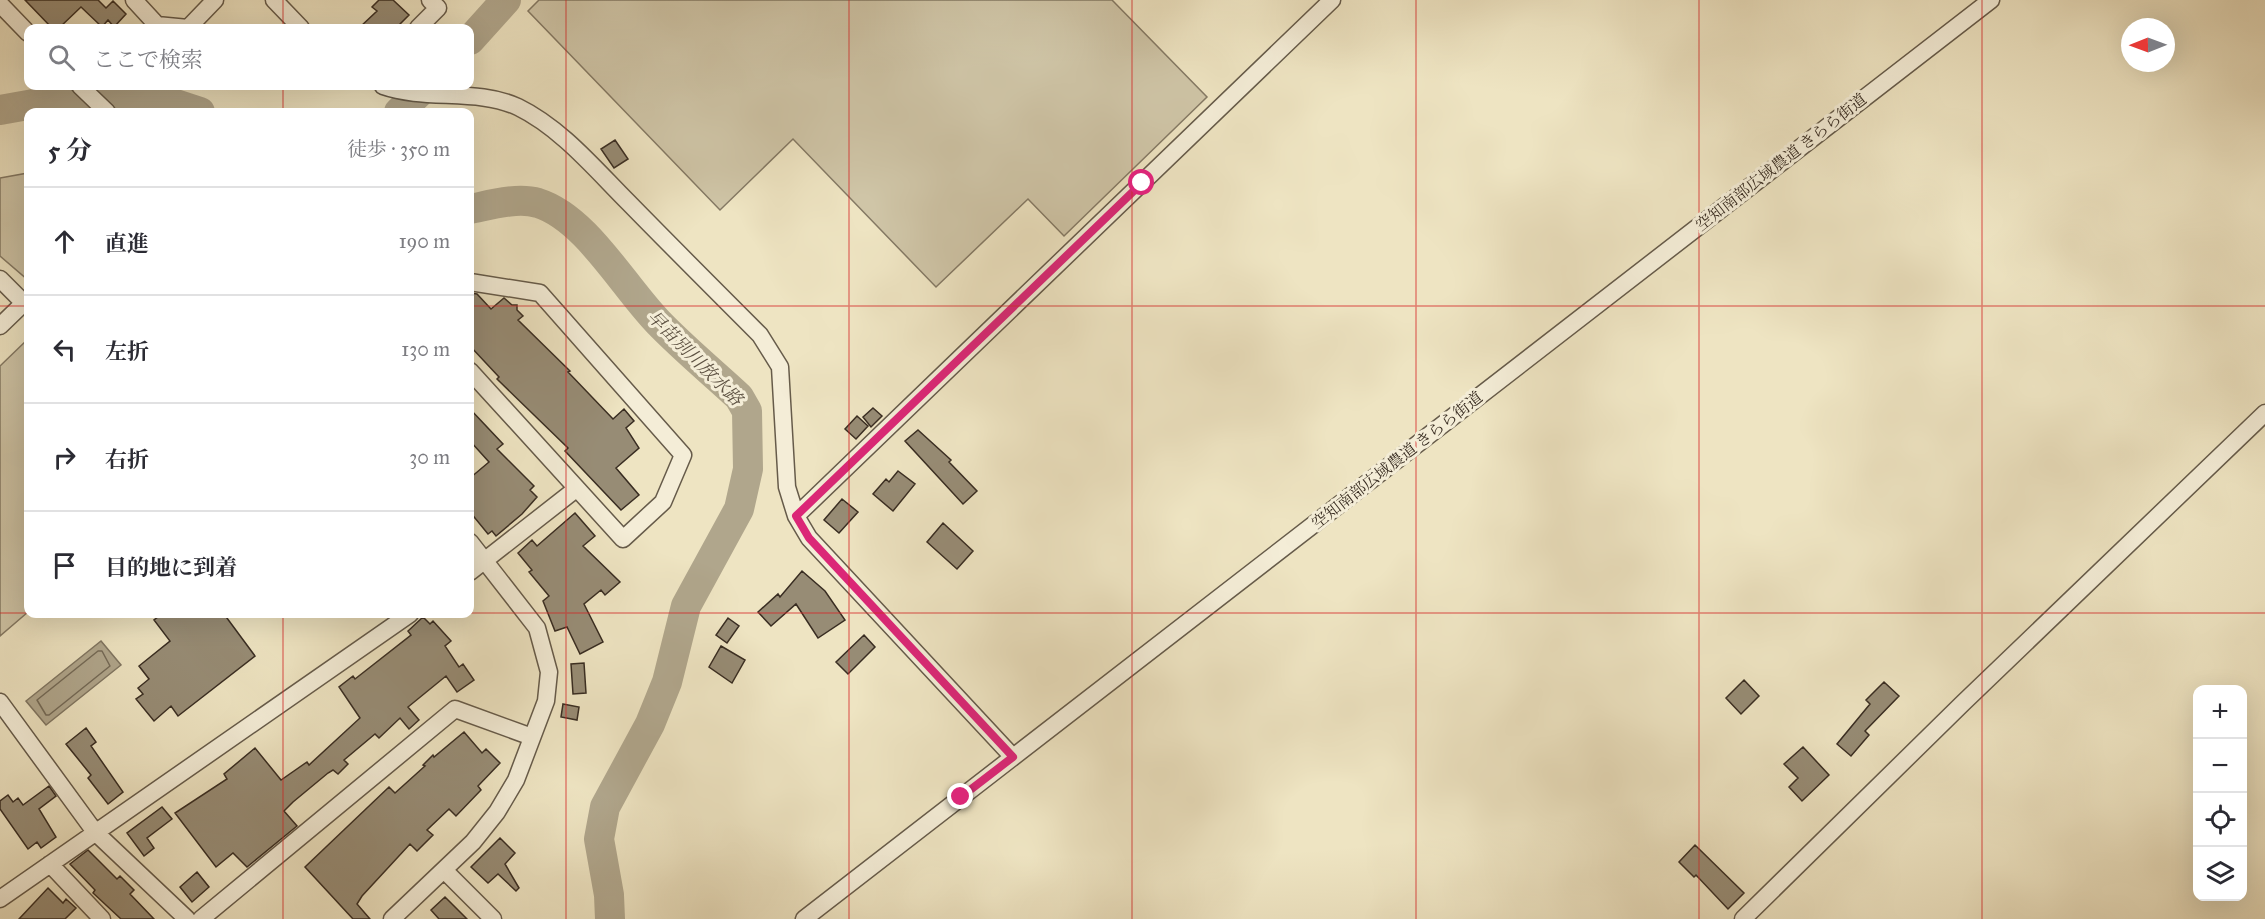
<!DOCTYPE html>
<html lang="ja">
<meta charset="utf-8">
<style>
:root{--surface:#fff;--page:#f2f2f3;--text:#2b2b33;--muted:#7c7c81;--line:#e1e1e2}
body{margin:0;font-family:"IM FELL Great Primer","Noto Serif JP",serif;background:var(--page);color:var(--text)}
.controls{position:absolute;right:18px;bottom:18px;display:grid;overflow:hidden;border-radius:12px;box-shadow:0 6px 24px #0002}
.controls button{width:54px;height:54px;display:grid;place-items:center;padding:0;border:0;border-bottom:2px solid var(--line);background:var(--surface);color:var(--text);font:30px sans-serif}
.compass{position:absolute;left:2121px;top:18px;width:54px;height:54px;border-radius:50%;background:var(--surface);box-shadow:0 6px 24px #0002;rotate:269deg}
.stop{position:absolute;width:18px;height:18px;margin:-14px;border:4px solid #db2777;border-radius:50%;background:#fff}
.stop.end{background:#db2777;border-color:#fff;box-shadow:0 2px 6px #0008}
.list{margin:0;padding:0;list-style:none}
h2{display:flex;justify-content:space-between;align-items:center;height:78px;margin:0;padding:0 24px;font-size:26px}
h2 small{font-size:20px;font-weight:400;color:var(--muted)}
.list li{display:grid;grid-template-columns:39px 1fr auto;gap:18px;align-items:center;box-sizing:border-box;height:108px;padding:0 24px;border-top:2px solid var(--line)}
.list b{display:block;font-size:22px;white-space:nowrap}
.list em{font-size:20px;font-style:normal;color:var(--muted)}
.icon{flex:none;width:33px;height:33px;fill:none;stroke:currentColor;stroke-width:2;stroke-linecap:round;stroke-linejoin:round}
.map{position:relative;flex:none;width:2265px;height:919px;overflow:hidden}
.search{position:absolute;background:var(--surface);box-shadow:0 6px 24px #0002;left:24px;top:24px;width:450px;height:66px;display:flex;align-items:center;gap:15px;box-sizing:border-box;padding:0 21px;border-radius:12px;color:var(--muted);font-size:22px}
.panel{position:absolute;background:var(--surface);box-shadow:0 6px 24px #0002;left:24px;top:108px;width:450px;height:510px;border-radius:12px}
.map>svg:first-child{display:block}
</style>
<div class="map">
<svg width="2265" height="919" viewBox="0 0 2265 919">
<rect width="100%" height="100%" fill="#eee4c2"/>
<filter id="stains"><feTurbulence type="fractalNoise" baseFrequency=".00333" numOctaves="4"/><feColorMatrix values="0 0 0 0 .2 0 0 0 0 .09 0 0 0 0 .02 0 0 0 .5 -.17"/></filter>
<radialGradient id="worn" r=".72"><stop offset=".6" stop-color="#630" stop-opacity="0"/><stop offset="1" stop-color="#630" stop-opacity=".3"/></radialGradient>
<path fill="#cfc5a7" stroke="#847964" stroke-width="1.5" d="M539 0H1112L1207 97 1064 236 1028 199 936 287 793 139 720 210 528 11Z
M28 173V280L0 256V178Z
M28 339V612L0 636V366Z"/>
<path fill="#b0a68c" stroke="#807662" stroke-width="1.5" d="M101 641 121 665 46 725 26 701Z"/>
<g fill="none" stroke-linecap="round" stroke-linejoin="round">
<path stroke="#746a57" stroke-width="1.5" d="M98 651H102L110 666 49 715H46L37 700Z"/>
<path stroke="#b0a68c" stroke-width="30" d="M470 40 506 0
M0 110 84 95 142 93 200 112
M399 112 426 86
M470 209C490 205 517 197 538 203 586 218 623 286 658 322 683 348 712 372 739 397L747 411 748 469 739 509 686 606 667 682 650 724 605 807 599 839 609 895 610 919"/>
</g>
<path fill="#978c75" stroke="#392d22" stroke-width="1.5" d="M25 0H98L106 8 113 1 126 14 114 27 108 20 102 27 81 7 59 28H52Z
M379 0H393L409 15 396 28H359L377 11 372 7Z
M615 140 628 159 614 168 601 149Z
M470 293 477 294 491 309 504 298 512 305H517V310L523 316 518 320 570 371 568 372 613 419 624 409 634 421 626 428 639 448 616 468 639 495 621 510 565 451 568 448 497 379 499 377 470 346Z
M873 408 882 416 871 427 863 417Z
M470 409 503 444 497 449 534 486 530 490 537 497 522 514 496 536 492 531 488 534 470 512V478L489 462 470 441Z
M857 416 868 426 856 439 845 429Z
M918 430 951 460 949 462 977 491 963 504 905 441Z
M898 471 915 484 893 511 873 494 886 479 889 482Z
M842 499 858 512 839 533 824 520Z
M575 513 595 536 583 546 620 582 605 595 601 590 584 604 603 642 580 654 567 627 555 631 543 601 549 596 529 572 532 570 518 553 532 540 537 546Z
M943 523 973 551 957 569 927 542Z
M802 571 825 591 845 620 818 638 796 604 771 626 758 612 778 594 780 597Z
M162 614H224L255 656 178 716 171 706 154 721 136 699 143 694 138 688 149 679 139 666 170 641 154 620Z
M423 617 430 624 433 621 451 641 445 646 459 667 463 664 474 680 457 692 446 676 408 707 419 720 409 729 400 718 379 738 375 734 344 760 348 764 338 774 333 770 328 773 293 802 284 811 297 826 247 867 233 853 216 867 175 813 227 779 224 774 255 748 281 780 307 762 309 765 360 718 339 687 353 676 355 679 411 635 408 631Z
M728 618 739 626 727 643 716 635Z
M864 635 875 647 848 674 836 662Z
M721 646 745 660 732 683 709 667Z
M584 663 586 693 573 694 571 664Z
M1744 680 1759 696 1741 714 1726 698Z
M1884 682 1899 696 1865 731 1869 735 1851 756 1837 744 1870 704 1866 700Z
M563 704 579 707 577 720 561 717Z
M86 728 96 742 91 746 123 792 108 804 88 778 91 775 66 744Z
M464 732 482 753 486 749 500 763 478 786 481 790 456 816 449 809 427 830 433 835 417 851 410 844 362 896 357 904 370 919H353L305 867 389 787 395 793 425 766 423 765 433 755 434 757Z
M1803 747 1829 775 1802 801 1789 787 1798 778 1784 764Z
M49 786 56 796 39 809 56 837 41 848 37 842 28 849 0 809V801L8 795 13 802 18 798 23 805Z
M162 807 172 819 147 838 154 848 144 856 127 833Z
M500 838 515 853 505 864 519 888 516 891 498 874 488 883 471 867Z
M1695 845 1744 893 1728 909 1696 875 1694 877 1679 862Z
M88 850 117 879 120 876 134 890 130 894 154 919H121L93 893 95 890 70 864Z
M197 872 209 887 192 902 180 887Z
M48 888 63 903 66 899 76 908 65 919H19Z
M445 897 467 919H439L431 910Z"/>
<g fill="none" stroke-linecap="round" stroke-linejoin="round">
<defs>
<path id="minor" d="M134 0 157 25 188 28 215 0
M274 0 301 28
M0 4 28 33
M418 28 438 8 430 0
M80 86 107 112
M383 86C426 101 477 88 518 107 561 128 595 169 628 202 672 247 716 291 760 335L780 367 787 487 796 516 809 538 1013 757
M0 279 24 303
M470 282 540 293 683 455 663 502 623 539 470 371
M0 326 28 299
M796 516 1332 0
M470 572 576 489
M0 702 95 832 187 919
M50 864 102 919
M444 870 493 919
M0 899 410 614
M201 919 455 709 532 737
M392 919 473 842 497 812 516 780 546 701 549 672 537 628 470 542
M804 919 1991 0
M1743 919 1963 703 2265 413"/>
</defs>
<use href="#minor" stroke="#665b4a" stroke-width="19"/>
<use href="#minor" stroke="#f4edd7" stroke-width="16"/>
</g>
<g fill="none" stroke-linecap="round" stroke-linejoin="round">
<path stroke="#db2777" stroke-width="8" d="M961 797 1013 757 809 538 796 516 1142 183"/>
</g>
<path fill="none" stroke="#d62828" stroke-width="1.5" stroke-opacity="0.55" d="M283 0V28M566 0V919M849 0V919M1132 0V919M1416 0V919M1699 0V919M1982 0V919M283 86V112M0 306H28M470 306H2265M0 613H28M470 613H2265M283 614V919"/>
<g text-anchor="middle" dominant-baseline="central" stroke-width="6" stroke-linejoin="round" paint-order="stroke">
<g font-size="16" fill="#392d22" stroke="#f4edd7">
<text transform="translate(1781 162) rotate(-38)">空知南部広域農道 きらら街道</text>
<text transform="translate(1397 460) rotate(-38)">空知南部広域農道 きらら街道</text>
</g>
<g font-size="18" font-style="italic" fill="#5d5142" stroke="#f4edd7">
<text transform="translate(695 358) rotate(45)">早苗別川放水路</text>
</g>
</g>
<rect width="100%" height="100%" filter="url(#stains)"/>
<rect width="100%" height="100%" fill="url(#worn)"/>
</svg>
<div class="controls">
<button>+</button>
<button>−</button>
<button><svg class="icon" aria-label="locate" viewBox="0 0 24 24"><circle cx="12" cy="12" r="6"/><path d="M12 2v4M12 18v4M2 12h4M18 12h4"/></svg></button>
<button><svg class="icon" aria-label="layers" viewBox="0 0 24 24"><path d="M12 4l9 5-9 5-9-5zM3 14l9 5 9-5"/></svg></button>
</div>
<svg class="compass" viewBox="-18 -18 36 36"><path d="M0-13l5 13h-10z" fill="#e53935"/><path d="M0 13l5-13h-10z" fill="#7c7c81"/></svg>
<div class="stop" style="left:1142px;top:183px"></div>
<div class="stop end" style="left:961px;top:797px"></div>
<div class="search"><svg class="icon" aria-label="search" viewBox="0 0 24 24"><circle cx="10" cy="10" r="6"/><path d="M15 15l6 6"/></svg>ここで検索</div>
<section class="panel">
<h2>5 分<small>徒歩 · 350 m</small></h2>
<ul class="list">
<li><svg class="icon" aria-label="ahead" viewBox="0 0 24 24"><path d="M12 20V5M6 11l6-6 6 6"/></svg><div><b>直進</b></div><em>190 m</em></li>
<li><svg class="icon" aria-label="left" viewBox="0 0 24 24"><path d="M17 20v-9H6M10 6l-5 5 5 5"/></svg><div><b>左折</b></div><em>130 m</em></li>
<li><svg class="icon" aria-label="right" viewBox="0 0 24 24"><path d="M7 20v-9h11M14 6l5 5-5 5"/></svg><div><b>右折</b></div><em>30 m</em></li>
<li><svg class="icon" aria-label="arrive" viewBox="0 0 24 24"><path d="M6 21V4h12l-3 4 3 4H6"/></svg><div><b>目的地に到着</b></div></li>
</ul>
</section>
</div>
